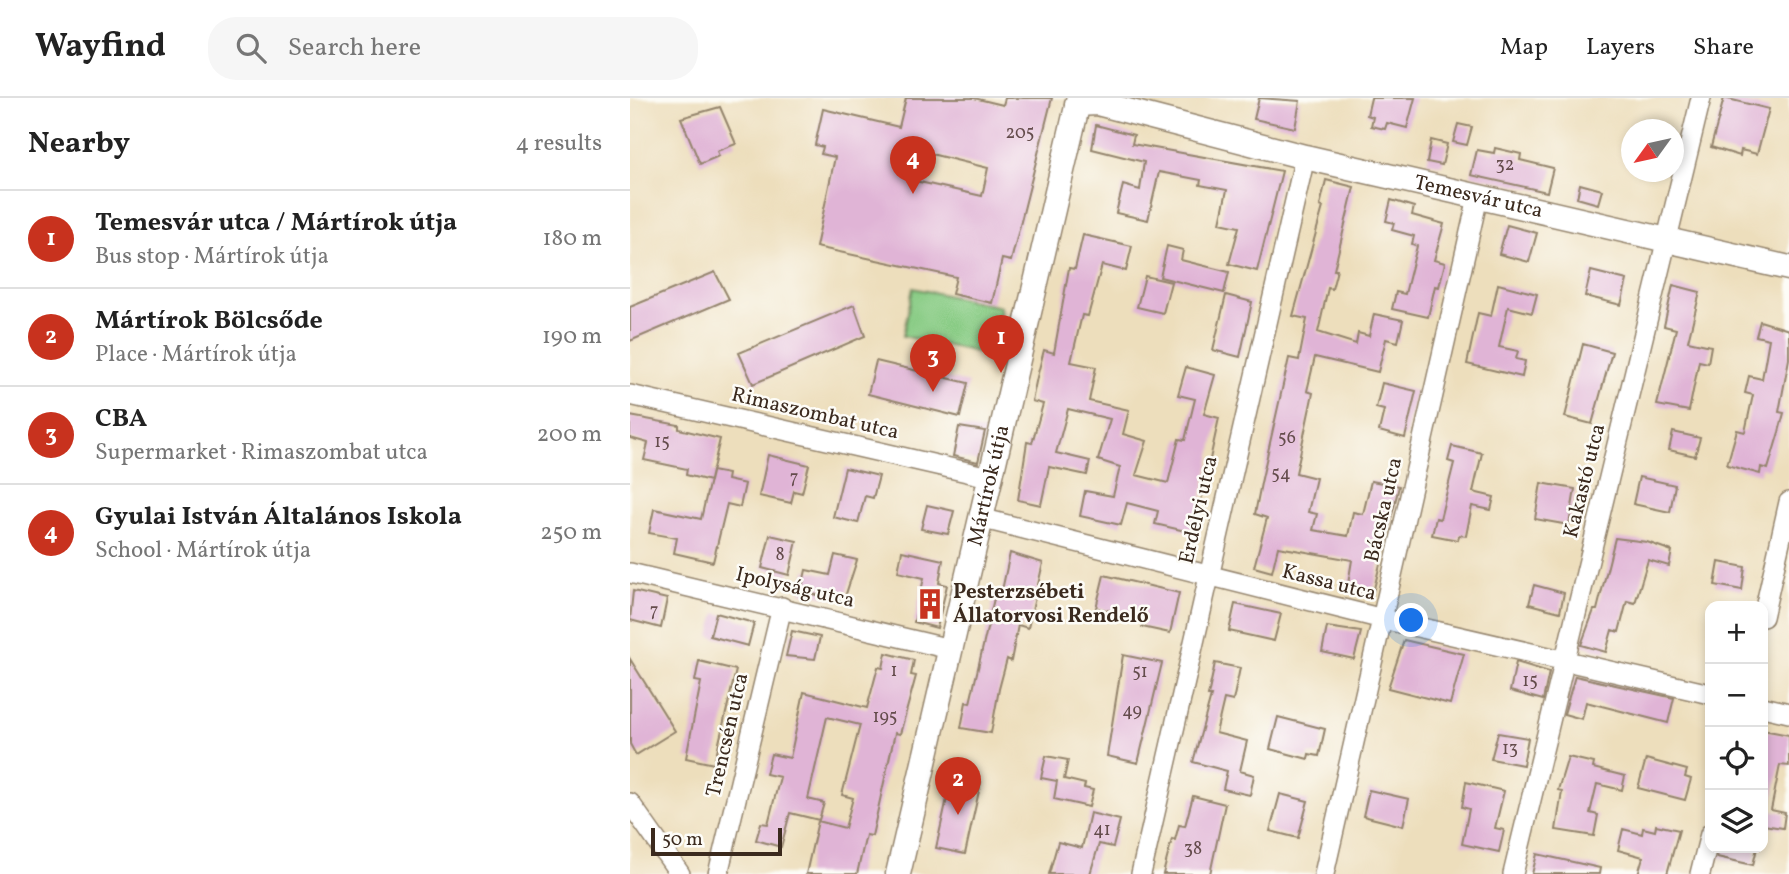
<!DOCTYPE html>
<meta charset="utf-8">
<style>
:root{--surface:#fff;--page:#f6f6f6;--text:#222;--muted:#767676;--line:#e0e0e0;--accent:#c8321e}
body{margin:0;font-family:Vollkorn,serif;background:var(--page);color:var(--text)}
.controls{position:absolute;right:21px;bottom:21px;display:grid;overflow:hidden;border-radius:14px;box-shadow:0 4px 10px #0003}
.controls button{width:63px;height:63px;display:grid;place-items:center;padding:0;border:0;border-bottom:2px solid var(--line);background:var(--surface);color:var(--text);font:35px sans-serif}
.compass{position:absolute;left:991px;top:21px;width:63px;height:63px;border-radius:50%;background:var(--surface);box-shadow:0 4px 10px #0003;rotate:237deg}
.scale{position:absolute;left:21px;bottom:18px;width:131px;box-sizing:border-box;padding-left:7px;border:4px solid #3b2a1e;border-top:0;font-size:19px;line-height:24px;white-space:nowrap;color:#3b2a1e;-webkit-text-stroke:5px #fdfcf7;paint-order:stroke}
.you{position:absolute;left:782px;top:523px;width:24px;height:24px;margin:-18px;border:5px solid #fff;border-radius:50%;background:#1a73e8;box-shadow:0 0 0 10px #1a73e833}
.badge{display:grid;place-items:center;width:46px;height:46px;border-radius:50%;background:var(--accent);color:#fff;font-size:23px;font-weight:700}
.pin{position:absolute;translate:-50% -58px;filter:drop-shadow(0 2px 4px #0008)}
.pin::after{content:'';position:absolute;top:37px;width:24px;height:21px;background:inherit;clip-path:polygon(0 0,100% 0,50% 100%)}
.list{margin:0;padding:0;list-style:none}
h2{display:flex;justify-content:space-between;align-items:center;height:91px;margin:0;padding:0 28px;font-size:30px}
h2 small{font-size:23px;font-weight:400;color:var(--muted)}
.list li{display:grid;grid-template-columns:46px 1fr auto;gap:21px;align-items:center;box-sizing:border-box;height:98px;padding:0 28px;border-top:2px solid var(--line)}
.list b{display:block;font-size:26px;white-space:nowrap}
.list p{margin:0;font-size:23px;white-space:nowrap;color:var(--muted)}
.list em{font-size:23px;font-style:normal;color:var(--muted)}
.icon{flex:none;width:38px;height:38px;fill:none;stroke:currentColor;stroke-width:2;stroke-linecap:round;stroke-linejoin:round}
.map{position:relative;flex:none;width:1159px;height:776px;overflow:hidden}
header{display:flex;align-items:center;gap:42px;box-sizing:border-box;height:98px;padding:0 35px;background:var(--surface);border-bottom:2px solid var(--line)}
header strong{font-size:33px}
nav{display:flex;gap:38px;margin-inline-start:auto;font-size:24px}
.search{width:490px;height:63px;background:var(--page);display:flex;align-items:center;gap:18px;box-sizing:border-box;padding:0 24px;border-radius:28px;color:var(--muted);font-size:26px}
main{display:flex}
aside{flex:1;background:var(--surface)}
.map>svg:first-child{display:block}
</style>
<header>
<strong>Wayfind</strong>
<div class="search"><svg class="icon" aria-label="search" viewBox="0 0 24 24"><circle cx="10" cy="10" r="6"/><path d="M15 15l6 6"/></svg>Search here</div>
<nav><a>Map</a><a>Layers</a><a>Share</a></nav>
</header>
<main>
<aside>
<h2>Nearby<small>4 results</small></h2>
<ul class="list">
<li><span class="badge">1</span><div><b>Temesvár utca / Mártírok útja</b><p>Bus stop · Mártírok útja</p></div><em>180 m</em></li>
<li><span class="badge">2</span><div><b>Mártírok Bölcsőde</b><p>Place · Mártírok útja</p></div><em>190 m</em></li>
<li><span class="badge">3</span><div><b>CBA</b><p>Supermarket · Rimaszombat utca</p></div><em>200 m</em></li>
<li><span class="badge">4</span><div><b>Gyulai István Általános Iskola</b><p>School · Mártírok útja</p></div><em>250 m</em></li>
</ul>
</aside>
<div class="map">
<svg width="1159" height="776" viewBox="0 0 1159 776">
<rect width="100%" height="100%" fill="#fdfcf7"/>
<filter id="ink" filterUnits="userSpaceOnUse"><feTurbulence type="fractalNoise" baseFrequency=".0143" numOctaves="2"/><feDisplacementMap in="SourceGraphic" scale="14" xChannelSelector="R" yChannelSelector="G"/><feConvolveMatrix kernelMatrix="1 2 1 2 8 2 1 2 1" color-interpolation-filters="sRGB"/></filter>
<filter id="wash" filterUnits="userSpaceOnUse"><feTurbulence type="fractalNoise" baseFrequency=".00686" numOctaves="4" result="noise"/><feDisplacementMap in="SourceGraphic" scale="28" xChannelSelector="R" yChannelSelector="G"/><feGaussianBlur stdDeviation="1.57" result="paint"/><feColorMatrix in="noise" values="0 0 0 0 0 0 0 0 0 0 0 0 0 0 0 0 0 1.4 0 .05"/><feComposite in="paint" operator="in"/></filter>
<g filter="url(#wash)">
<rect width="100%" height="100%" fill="#eddebc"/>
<path fill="#89cc85" stroke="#627b52" stroke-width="2" d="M283 190 371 209 361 257 273 238Z"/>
<g id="blocks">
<path fill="#e0b4d6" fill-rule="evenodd" d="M276 0H344L373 7 375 0H422L381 163 372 161 362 205 322 196 326 179 186 149 205 59 191 56 193 49 185 47 193 11 269 29ZM293 54 358 70 352 98 285 83Z
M629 0 670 3 665 30 624 21Z
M741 0H785L777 30 757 25 755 31 741 28 743 19 737 17Z
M1094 0 1139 11 1127 56 1111 52 1110 58 1081 49Z
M90 9 106 46 87 53 89 58 70 66 51 20Z
M828 26 842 29 837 47 823 44Z
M466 27 504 37 502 46 652 73 627 173 599 166 609 129 590 125 597 92 570 87 571 82 529 74 518 122 486 115 493 87 510 92 514 64 462 51Z
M801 42 817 46 812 67 797 64Z
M865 50 891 56 890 62 923 70 917 94 841 77 847 52 864 55Z
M696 82 724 89 704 172H707L702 191 698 190 688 234 726 246 728 235 739 238 744 216 773 222 768 244 756 241 748 274 685 259 677 293 683 295 666 375 686 380 678 414 687 416 683 432 718 438 723 414 733 416 741 383 769 388 742 499 717 492 722 462 648 449 642 474 624 469 637 420 625 416 631 385 659 260 669 262 677 221 663 218 693 109 690 108Z
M950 86 972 92 968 106 947 100Z
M761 102 784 109 782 117 814 126 804 162 815 165 809 189 805 188 798 219 762 211 766 194 775 196 787 148 782 146 784 138 762 132 764 125 756 123Z
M877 127 907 135 899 164 869 156Z
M453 137 502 148 496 173 472 167 458 218 452 217 441 264 466 269 459 303 499 312 493 336 517 343 506 377 538 385 549 341 555 342 565 301 548 297 556 269 585 277 574 316 589 320 564 435 525 426 528 413 497 405 491 427 450 418 455 393 483 398 490 369 468 362 480 321 438 311 426 355 460 363 457 377 419 369 411 407 388 402 397 344 402 345 413 306 402 303 407 279 414 252 424 255 439 170 445 171Z
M537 148 553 152 551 162 599 174 594 195 530 179Z
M961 173 997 182 991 207 955 198Z
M85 174 99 201 0 243V209Z
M515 178 541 184 533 215 507 209Z
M868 186 907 196 902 215 878 209 869 249 888 253 886 261 895 263 892 279 837 266 848 215 861 218Z
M1043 187 1070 194 1058 243 1081 248 1078 265 1069 263 1059 313 1027 307 1046 231 1034 228Z
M596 197 622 204 610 259 583 252Z
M224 207 235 238 123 286 109 255Z
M1130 223 1159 232V261L1149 314 1154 315 1149 334 1138 371 1131 369 1130 376 1097 367 1107 332 1115 334 1123 297 1115 295 1119 278 1132 281 1139 241 1126 238Z
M953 246 982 254 962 326 935 319Z
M246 263 338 285 330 319 238 296Z
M752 285 786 293 775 340 749 333 754 312 746 310Z
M0 318 49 327V331L90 341 80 383 56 377 57 371 14 362 18 345 0 340Z
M329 329 355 333 348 364 323 358Z
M1043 334 1070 340 1065 358 1039 352Z
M822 348 852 355 843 394 864 399 861 412 842 408 836 438 829 437 828 442 802 437 806 420 810 421 824 365 818 363Z
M138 357 179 367 172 395 164 393 161 405 129 398Z
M215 370 249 378 243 400 235 398 228 425 203 419Z
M82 373 98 376 97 382 115 386 110 409 97 406 83 464 44 455 47 440 19 435 24 411 71 421Z
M1009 379 1045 387 1040 414 1003 406Z
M911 385 945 391 939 427 905 421Z
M297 407 324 413 318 436 291 431Z
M140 437 167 443 159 477 132 470Z
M985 440 1017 444 1042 453 1039 468 1018 462 1005 505 997 503 989 534 982 532 976 554 951 547 964 512H967Z
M272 453 313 462 309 485 317 487 307 530 284 524 294 480 268 474Z
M380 455 413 465 398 530 388 527 381 563 377 561 369 591 361 635 331 630 336 604 340 605 365 496 371 497Z
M205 457 227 462 214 502 171 494 176 472 200 477Z
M1089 464 1115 469 1112 492 1085 487Z
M474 477 549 495 540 535 512 529 514 519 466 510Z
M904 487 934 495 930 514 899 506Z
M3 493 37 501 31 530 0 522Z
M605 506 651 516 644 543 599 533Z
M86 515 124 525 118 548 80 538Z
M697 529 731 534 724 561 692 554Z
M162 533 190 539 185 561 156 558Z
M774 542 834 556 820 606 758 590Z
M256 555 284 562 281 577 286 578 270 636 265 635 242 738 236 737 227 776H176L188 723 215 730 223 700 212 697 230 627 197 619 178 701 194 705 189 722 160 715 151 749 126 742 131 725 138 726 150 679 136 676 141 656 160 660 174 594 237 610 248 569 253 570Z
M493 557 532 565 508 665 477 658Z
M0 561 45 633 6 657 0 646Z
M69 563 106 572 84 666 56 660 71 584 65 583Z
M886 564 919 574 913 602 880 593Z
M585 565 610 570 603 603 594 601 586 635 617 643 610 673 624 677 620 697 593 691 597 673 563 664 581 598H578Z
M945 578 1044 600 1038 625 956 604 952 621 934 616Z
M648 619 695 631 689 658 679 656 678 661 640 651Z
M1133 632 1159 637V668L1150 667 1141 712 1155 715 1153 730 1133 727Z
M868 635 898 640 893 667 861 661Z
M416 658 438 662 434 681 455 686 454 690 463 692 459 709 424 701 427 683 411 680Z
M938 659 964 665 963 670 995 678 992 692 967 686 960 715 968 717 964 738 926 732 932 693 928 692Z
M1016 661 1057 672 1055 679 1061 681 1055 702 1008 690Z
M322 678 351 684 335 756 306 750Z
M836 684 874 693 865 730 874 732 869 754 832 746 839 711 832 709Z
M739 692 779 701 773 728 733 718Z
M650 696 678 703 668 740 640 733Z
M563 698 595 706 580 776H533L542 741 545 742 549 727 555 728Z
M460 715 490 722 483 749 469 746 460 776H419L428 744 452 750Z
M1026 727 1049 732 1037 776H1008L1013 759 988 752 993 731 1012 736 1013 730 1025 733Z
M1089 750H1127L1123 767 1087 759Z
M907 756 970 770 969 776H902Z"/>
</g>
</g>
<g filter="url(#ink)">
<use href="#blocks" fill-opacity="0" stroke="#94846d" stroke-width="2"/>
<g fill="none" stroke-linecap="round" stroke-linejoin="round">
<defs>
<path id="minor" d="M0 297 359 379
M350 420 753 521 1080 596
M0 475 320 551
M1133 519 1159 404
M1133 609 1159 615
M0 705 50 776
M88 776 152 509
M511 776 675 59
M694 776 848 99
M883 776 1071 0
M1070 776 1080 736"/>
<g id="tertiary">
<path id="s1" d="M447 6 467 5 675 59 1159 170"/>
<path id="s2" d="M268 776 449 0"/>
</g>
</defs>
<use href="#minor" stroke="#94846d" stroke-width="22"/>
<use href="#tertiary" stroke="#94846d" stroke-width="27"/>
<use href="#minor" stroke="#fff" stroke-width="19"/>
<use href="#tertiary" stroke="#fff" stroke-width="24"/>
</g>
</g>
<defs>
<symbol id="building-bare" viewBox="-9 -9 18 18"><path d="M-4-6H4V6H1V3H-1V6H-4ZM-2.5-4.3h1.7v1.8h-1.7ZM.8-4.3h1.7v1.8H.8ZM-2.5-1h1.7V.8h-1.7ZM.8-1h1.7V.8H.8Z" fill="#c8321e" stroke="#fdfcf7" stroke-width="2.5" paint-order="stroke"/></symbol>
</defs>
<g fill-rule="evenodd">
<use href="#building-bare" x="278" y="484" width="44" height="44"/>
</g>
<g text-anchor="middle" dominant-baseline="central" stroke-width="5" stroke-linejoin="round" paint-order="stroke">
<g font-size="18" fill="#644c4c">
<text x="390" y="35">205</text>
<text x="875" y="67">32</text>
<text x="657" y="340">56</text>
<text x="32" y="344">15</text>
<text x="651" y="376">54</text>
<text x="164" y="380">7</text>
<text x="150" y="457">8</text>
<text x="24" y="513">7</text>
<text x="264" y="573">1</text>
<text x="510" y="574">51</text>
<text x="900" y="583">15</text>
<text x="502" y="613">49</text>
<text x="255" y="619">195</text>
<text x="880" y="651">13</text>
<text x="472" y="732">41</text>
<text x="563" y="751">38</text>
</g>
<g font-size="21" fill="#3b2a1e" stroke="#fdfcf7">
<text stroke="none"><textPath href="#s1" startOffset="413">Temesvár utca</textPath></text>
<text transform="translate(185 316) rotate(13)">Rimaszombat utca</text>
<text transform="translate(955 383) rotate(-76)">Kakastó utca</text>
<text stroke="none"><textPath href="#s2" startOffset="399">Mártírok útja</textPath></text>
<text transform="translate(569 412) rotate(-77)">Erdélyi utca</text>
<text transform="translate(754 412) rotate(-77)">Bácska utca</text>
<text transform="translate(699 485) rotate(14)">Kassa utca</text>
<text transform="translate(165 490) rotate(13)">Ipolyság utca</text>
<text transform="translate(98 637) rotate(-77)">Trencsén utca</text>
</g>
<g font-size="21" font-weight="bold" fill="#3b2a1e" stroke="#fdfcf7" text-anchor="start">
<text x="323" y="494">Pesterzsébeti<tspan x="323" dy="24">Állatorvosi Rendelő</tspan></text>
</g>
</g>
</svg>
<div class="controls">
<button>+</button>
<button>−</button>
<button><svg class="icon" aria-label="locate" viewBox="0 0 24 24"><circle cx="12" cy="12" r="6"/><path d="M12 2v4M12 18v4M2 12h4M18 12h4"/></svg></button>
<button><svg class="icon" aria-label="layers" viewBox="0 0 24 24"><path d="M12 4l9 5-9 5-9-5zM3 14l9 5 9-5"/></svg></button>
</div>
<svg class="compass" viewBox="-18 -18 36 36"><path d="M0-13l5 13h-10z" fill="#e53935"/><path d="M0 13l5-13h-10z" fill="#767676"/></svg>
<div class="scale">50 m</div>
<div class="you"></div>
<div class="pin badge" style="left:371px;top:275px">1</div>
<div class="pin badge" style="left:328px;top:717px">2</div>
<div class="pin badge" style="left:303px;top:294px">3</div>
<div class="pin badge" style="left:283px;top:96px">4</div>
</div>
</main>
